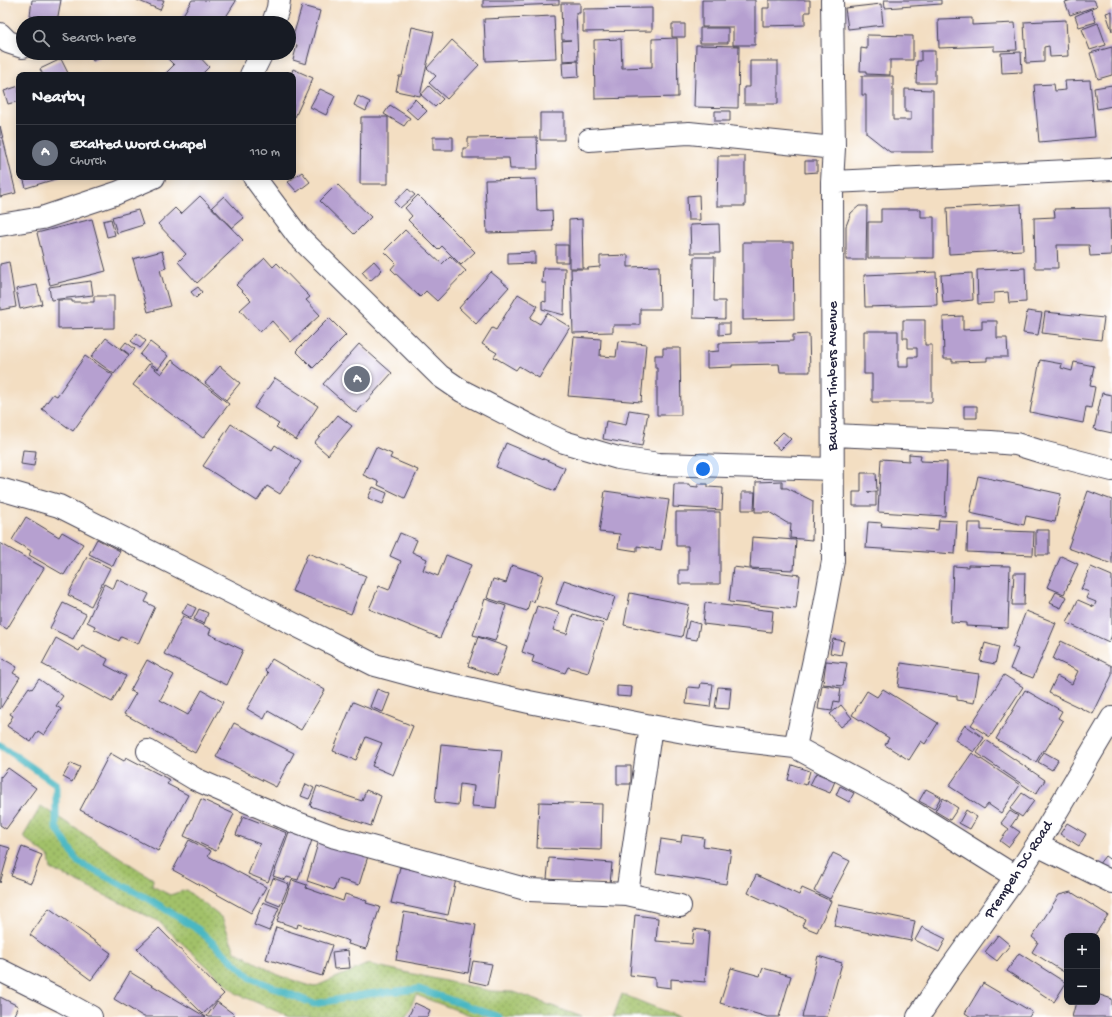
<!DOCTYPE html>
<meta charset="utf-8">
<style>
:root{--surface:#171b24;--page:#242831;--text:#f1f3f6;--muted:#9ea1a6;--line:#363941;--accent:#d1495b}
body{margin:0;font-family:"Gochi Hand",sans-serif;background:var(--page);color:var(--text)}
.controls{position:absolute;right:12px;bottom:12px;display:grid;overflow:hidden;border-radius:8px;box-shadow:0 2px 10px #0003}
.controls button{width:36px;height:36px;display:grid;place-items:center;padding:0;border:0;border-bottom:1px solid var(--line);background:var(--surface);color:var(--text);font:20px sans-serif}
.you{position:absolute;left:703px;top:469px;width:14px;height:14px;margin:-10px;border:3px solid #fff;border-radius:50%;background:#1a73e8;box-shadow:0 0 0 6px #1a73e833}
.badge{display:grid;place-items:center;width:26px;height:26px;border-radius:50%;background:var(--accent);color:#fff;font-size:13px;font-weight:700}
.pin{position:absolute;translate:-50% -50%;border:2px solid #fff;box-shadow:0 1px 4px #0006}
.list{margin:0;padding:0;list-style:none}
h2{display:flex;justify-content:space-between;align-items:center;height:52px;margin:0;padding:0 16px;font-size:17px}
h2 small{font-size:13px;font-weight:400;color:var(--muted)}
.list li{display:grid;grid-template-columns:26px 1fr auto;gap:12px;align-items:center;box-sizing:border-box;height:56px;padding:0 16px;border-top:1px solid var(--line)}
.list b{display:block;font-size:15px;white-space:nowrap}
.list p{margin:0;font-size:13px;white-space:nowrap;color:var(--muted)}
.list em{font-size:13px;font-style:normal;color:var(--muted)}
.icon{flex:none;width:22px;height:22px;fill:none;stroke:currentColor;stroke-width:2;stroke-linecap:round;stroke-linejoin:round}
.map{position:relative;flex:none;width:1112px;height:1017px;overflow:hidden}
.search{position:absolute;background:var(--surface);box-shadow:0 2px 10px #0003;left:16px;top:16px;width:280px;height:44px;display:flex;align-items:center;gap:10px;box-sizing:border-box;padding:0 14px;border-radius:22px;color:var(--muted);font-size:15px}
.panel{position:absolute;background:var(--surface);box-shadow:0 2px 10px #0003;left:16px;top:72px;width:280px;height:108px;border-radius:8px}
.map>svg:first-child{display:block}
</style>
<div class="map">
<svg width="1112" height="1017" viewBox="0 0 1112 1017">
<defs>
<pattern id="green-dots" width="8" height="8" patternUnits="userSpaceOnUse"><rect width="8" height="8" fill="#a2c169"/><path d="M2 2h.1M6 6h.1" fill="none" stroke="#849c58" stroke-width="1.8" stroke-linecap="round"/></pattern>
</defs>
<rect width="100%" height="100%" fill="#fff"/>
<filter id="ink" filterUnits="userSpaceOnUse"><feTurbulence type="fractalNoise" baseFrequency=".025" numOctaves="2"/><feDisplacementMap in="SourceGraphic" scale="8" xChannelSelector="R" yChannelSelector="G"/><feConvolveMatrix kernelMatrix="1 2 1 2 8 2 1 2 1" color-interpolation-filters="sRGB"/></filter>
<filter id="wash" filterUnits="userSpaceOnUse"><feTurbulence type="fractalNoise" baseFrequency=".012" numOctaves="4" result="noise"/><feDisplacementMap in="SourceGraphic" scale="16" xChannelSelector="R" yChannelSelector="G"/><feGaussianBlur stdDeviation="0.9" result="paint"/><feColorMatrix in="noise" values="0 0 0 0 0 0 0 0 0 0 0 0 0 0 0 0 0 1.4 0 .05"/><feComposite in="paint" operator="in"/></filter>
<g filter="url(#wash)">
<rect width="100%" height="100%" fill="#f3dec2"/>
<path fill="url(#green-dots)" stroke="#627252" d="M41 806 153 879 152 886 170 895 186 890 222 918 235 951 280 976 314 987 368 964 491 991 514 992 582 1017H475L416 995 406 1017H290L237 994 158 921 51 869 49 857 23 837Z
M622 994 679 1017H613Z"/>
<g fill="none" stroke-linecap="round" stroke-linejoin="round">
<path stroke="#49b7c3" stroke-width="7" d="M0 745 56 784V827L78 862 149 899 199 930 251 978 314 1004 368 994 419 989 499 1017"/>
</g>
<g id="blocks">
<path fill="#b6a0d0" d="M32 0H61L57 21 30 16Z
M137 0H164L160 10Z
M192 0H234L236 1 222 23H189L181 18Z
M483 0H559V4L483 7Z
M702 0H755V45H733V27H702Z
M769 0H810V12H805V25L763 26V8H769Z
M884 0H941V4L885 8Z
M1072 0H1094L1097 6 1070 15 1065 2Z
M561 3H580V13H576L578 60 563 61 562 41 571 40H562Z
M881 4 883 25 848 29 845 8Z
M302 6 320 11 306 64 293 60 297 45 291 43Z
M652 8V31L583 32V9Z
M1091 9 1096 22 1079 27 1075 16Z
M1112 11V31L1106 13Z
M554 16 556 58 486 61 484 19Z
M972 18V25L1015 23 1017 50 994 51V46L939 48 938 19Z
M1066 20 1068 56 1050 57 1049 46 1044 47V62L1026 63 1024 22Z
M1098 23 1106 45 1090 50 1082 29Z
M672 24H685V37H672Z
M412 27 434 32 420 96 396 91 399 76H402Z
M700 28H728V43H700Z
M867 35 913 36V60H890V75L866 74V71H860L861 48 867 49Z
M677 38 678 97 595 99 594 40 621 39 622 68 652 67V39Z
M452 40 479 65 447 99 429 83 436 76 427 68Z
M696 45 739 46 738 108 694 107Z
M1112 47V75L1098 79 1090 53Z
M921 51H935V83H916L917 61H921Z
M1021 52 1022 72 1002 73 1001 53Z
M88 53H106L93 61Z
M166 53H196L209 67 202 74 203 75H164L174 65 164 55Z
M61 59 69 75H43L40 69Z
M578 61 579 77 563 78 562 62Z
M750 61H778V104H744V87H750Z
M293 69 313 78 295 117 293 116V75H291Z
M862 76H893V120H911V112H905V89L933 90V152H890L866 133V95H862Z
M1090 80 1095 137 1039 142 1034 85 1054 84 1055 91 1066 90 1065 81Z
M1112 85V106L1097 109 1094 88Z
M19 86V101L8 104 4 91Z
M429 86 443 99 435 107 421 95Z
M320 89 335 96 326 115 310 107Z
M358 96 370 102 366 111 354 105Z
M415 99 427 111 418 120 406 109Z
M390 105 410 118 404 126 384 114Z
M715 111H730V121H715Z
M540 113H564V140H540Z
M361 117H388V184H360Z
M0 126 16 193 0 197Z
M433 137H453V150H433Z
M537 137 538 169H510L509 158H463V148H468V138Z
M718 156H745V206H717Z
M805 161H817V172L805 173Z
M302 172 310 182 297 192 288 182Z
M23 177H62L26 188Z
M536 179 537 211 552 210 553 231 487 233 485 180Z
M337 184 371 217 354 234 320 201Z
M408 189 415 195 400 208 394 202Z
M418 195 475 252 461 265 442 246 438 250 408 220 412 216 405 208Z
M699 195 700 220H688L687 196Z
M200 196 243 240 197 283 178 262 186 254 158 224 175 208 181 214Z
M224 196 244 218 232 228 212 207Z
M1021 204 1023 250 949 254 947 208Z
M859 206H867L866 260H846V226L851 213Z
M1110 208 1111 255 1090 256 1089 245H1057L1058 268H1035L1034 218 1055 217 1054 209Z
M881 209H921V217H934V258H868V222H881Z
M138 210 143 225 117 233 112 217Z
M92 219 106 271 50 285 37 233Z
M111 219 115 235 107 237 103 221Z
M582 219 583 268H569V220Z
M719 224 720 253H691L690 225Z
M405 230 442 264 450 256 466 271 437 301 426 291 420 297 391 269 396 263 384 251Z
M743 242H793L794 319 743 320Z
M556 245H568V262H556Z
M162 251 166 268 160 270 170 306 148 312 133 259Z
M535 252V263L508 264V253Z
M628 255V267L659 266 660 309H640V325H613V332L573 333 571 269H588V268L600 267V256Z
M694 257H715L714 301H725V319L693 318Z
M265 258 273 267 277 263 310 297 306 300 320 315 291 342 272 321 260 332 240 310 251 300 236 285Z
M374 261 382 270 370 281 362 272Z
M9 262 16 307 0 310V264Z
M543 268H565L564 315 542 309V301L546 302V283H542Z
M1025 268 1026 302 1009 303 1008 292 994 293V303L978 304 977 270Z
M491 272 509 287 476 324 459 308Z
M936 272 937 305 865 307 864 275Z
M972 273 973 300 943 303 941 275Z
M91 281 93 295 51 300 49 287Z
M37 285 42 304 20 309 16 289Z
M198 287 202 292 196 298 191 292Z
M518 294 538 306 530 318 540 324 547 313 570 327 539 378 519 366 516 370 494 357 497 353 482 344 492 328 496 330Z
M94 296H114V328L58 329V300H72V302H94Z
M1027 311 1042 313 1038 335 1023 333Z
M1045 312 1104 318 1101 340 1042 333Z
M963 316V330L982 329V321H997V338H1007L1008 357H987V361L952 362V359H944L943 317Z
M329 318 346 335 313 368 296 351Z
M903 320H925V345H932V402H872V374H864V331H898V367H908V357H917V348H908V338H903Z
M719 323H730V334L719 335Z
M137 333 146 341 140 348 131 341Z
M809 334 810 372H780L779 364 732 365V367L707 368V352L719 351V343L793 341V335Z
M574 337 601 339 600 356 616 357 618 341 646 344 641 402 568 396Z
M106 338 129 355 114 374 91 357Z
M126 342 135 349 130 355 121 348Z
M150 342 168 356 158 369 140 355Z
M359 344 392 373 356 413 323 384Z
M663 348H680L681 415H657V368H655V355H663Z
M85 356 113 375 73 431 42 409 53 394 57 396Z
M172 360 229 404 203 438 133 385 149 364 161 374Z
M1040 360 1062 364 1061 368 1072 371 1074 362 1094 366 1090 386 1095 387 1091 408 1086 407 1083 423 1030 412Z
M220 366 240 383 226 400 205 383Z
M275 378 318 406 296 440 276 427 279 424 254 408Z
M1102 393 1112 395V433L1094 429Z
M964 406H977V418H964Z
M629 410 648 413 642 446 603 439 606 421 626 425Z
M338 415 352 426 328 455 314 443Z
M231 424 272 450 275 445 301 462 280 494 267 486 257 501 203 466Z
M783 432 791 439 780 450 772 443Z
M506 443 565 468 555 491 496 467Z
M376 447 392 454 390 458 418 470 405 498 378 485 379 482 363 475Z
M23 450 36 451 34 466 21 464Z
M909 454 921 455 920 461 947 462 945 516 878 512 881 459 909 461Z
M861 473H876L877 491 867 492H876V506H853V492H861Z
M978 476 1061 494 1055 522 1026 516 1024 525 970 513Z
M782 481V488H787L813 501 812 540 790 538 791 523H787L769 512H755L756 482Z
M674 484H689V486L698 487V484H708V487L723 488 722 510 673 507Z
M373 487 387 493 383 504 368 498Z
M605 491 669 500 661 550 637 546V551L618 548 620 534 599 532Z
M1088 491 1112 500V564L1068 548Z
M742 492H755L754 510H742Z
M676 512H720V584H679V570H688V546H676Z
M26 517 59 537 62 532 83 544 64 575 29 555 31 551 12 540Z
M939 520 957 521 955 554 866 548 868 522 882 523 881 526 938 530Z
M968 523H981V530L1034 532 1033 555 967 552Z
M1036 530H1049V555H1036Z
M400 533 417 540 412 552 427 559 423 570 438 576 446 555 471 565 440 638 369 609 379 586 389 590 401 561 390 556Z
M752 537 796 540 794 570 750 568Z
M97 539 120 551 113 566 89 554Z
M0 543 44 568 7 629 0 625Z
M308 553 366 576 351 614 292 591Z
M1061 556 1078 564 1064 594 1047 587Z
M87 557 110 568 91 606 68 595Z
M512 565 543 575 534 602 530 600 527 611 487 598 493 579 506 583Z
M968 565 1010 566 1008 628 966 626V623L951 622 953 566 968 567Z
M733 567 800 575 796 609 729 602Z
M1091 567 1112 576V635L1109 642 1067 623 1078 600 1094 607 1096 602 1086 598 1089 592 1081 589Z
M1014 573H1025L1024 605H1012Z
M117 579 149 594 145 602 155 607 138 644 121 637 119 641 94 629 95 626 87 622 104 584 113 589Z
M564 580 615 597 607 621 556 604Z
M1056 592 1067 597 1061 608 1050 603Z
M630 593 689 605 682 637 624 625Z
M485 599 506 606 495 641 473 635Z
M63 603 86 614 73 639 50 628Z
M705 603 773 611 771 632 703 624Z
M187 604 196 608 191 618 182 613Z
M537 606 559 613 553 630 567 634 573 614 604 624 588 673 568 667 565 673 532 662 534 656 522 652Z
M199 609 208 613 204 624 194 619Z
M1026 611 1056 623 1033 678 1010 669 1018 649 1012 647Z
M183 616 211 629 209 634 243 650 227 685 164 654Z
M689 621 700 624 697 640 685 638Z
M478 637 507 647 497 676 468 666Z
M56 638 79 651 82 646 108 659 105 665 126 676 112 702 42 664Z
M833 639 844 641 841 655 830 653Z
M1061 641 1112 666V675L1093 714 1049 693 1057 676 1072 684 1078 671 1053 659Z
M985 643 999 647 995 664 980 661Z
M0 657 17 667 13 673 20 677 0 709Z
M272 659 325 690 301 730 268 711 264 719 247 709 268 673 265 670Z
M147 660 174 675 160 700 188 715 202 690 223 702 195 753 124 714 136 693 130 691Z
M826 661 847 663 843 686 823 684Z
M901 663 979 674 974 703 957 700V696L898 687Z
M1004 675 1023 687 990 737 971 725Z
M39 679 63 696 56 706 61 709 44 735 38 731 31 742 7 726 13 716 10 714 29 687 32 689Z
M701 683 713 684 710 707 686 704 688 687 700 688Z
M822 685 841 688 839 702 834 701 832 711 818 709Z
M617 686 632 687 631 697 617 696Z
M718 687 731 688 729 709 715 708Z
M377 689 390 694 383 712 370 707Z
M883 689 938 723 925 744 921 741 909 760 885 745 889 738 852 715 867 691 877 697Z
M1025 690 1062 711 1058 718 1063 721 1045 751 1043 750 1036 762 996 739Z
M353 702 413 726 393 775 372 766 382 743 366 737 356 760 333 751Z
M841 705 852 718 841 727 830 714Z
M234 723 294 753 276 787 216 757Z
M965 725 984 738 974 752 955 740Z
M986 740 1045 780 1036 794 977 753Z
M441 744 502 750 496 808 472 806 474 786 460 784 458 805 435 802Z
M1044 752 1058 760 1052 770 1038 762Z
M110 753 124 761 126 757 170 780 167 784 188 795 158 851 80 810Z
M972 753 1020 785 1001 813 988 804 984 809 949 786Z
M71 763 80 767 72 782 63 777Z
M792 765 810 771 806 785 788 780Z
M617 766H631V784H617Z
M8 768 36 788 6 829 0 825V776L1 777Z
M816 773 835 781 830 793 810 785Z
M306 784 314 788 309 799 301 796Z
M317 786 362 801 366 790 381 796 371 826 310 806Z
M840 786 854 793 849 802 836 795Z
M926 789 941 797 934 809 919 801Z
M1022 793 1034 801 1022 817 1010 809Z
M943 798 958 808 950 820 935 811Z
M201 799 234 814 216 851 184 836Z
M539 802 602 804 601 850 537 848Z
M966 810 977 817 970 829 959 823Z
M1010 811 1018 816 1011 826 1020 832 1008 847 1000 841 1009 829 1001 823Z
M243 816 287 833 268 882 248 874 260 844 236 835Z
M1067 823 1086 834 1079 846 1060 834Z
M289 832 312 840 298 880 287 877 285 880 273 876Z
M682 835 704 838 703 846 731 850 726 884 656 873 661 839 681 842Z
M189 840 211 851 208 856 266 887 251 913 173 870Z
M319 840 368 856 359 885 338 879 334 890 307 881Z
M0 845 10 848 0 883Z
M22 847 42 855 31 883 11 876Z
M833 853 850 861 830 899 814 891Z
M1105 856 1112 861V870L1098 865Z
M549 858 612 863 610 884 547 879Z
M400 867 456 879 448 915 391 903Z
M756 875 799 895 802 888 831 901 817 932 802 926 805 919 748 893Z
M273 878 289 884 280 906 265 900Z
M292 880 307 885 306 888 343 901 345 894 367 901 366 903 380 907 366 949 348 944 349 941 298 924 297 928 277 921Z
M1071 892 1108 915 1094 936H1067V974L1032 952 1038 942 1032 937 1059 895Z
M263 902 279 908 269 931 254 925Z
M839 905 915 921 911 941 834 926Z
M49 908 111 953 91 980 30 935Z
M404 912 476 925 468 973 396 960Z
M635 915 658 918 656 941 692 944 694 929 709 931 705 982 671 979V988L655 986V978L630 975Z
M276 927 332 945 322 976 266 959Z
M922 927 946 939 939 952 915 940Z
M159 928 224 994 203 1014 137 949Z
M998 935 1010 945 997 961 985 952Z
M348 950 350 968 334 969 332 952Z
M1019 953 1066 983 1054 1002 1007 971Z
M818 956 842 963 827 1017H802Z
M473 961 492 964 487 985 469 981Z
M731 968 760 976 763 968 791 976 779 1017H767L720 1003Z
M130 972 138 977 206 1017H144L114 999Z
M983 983 1032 1012 1029 1017H971L965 1013Z
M1097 994 1112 999V1017H1072L1076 1002H1097Z
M0 997 18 1006 13 1017H0Z
M217 1002 235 1015 233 1017H209L207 1016Z
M415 1003 430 1010 427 1017H408Z"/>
</g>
</g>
<g filter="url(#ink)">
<use href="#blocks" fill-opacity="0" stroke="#413e4f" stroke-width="1"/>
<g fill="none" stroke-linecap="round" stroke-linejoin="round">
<defs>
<path id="minor" d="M273 23 278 8 279 0
M0 34 8 42 23 47
M251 75 262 53
M589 140 640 136 689 133 834 148
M254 177 298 236 440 376 462 391 532 427 564 442 618 458 659 464 833 469
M832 182 1112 169
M0 225 42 218 117 193 154 177
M833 435 991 442 1016 444 1042 452 1112 470
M0 489 59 506 375 665 419 677 529 702 651 726 717 738 795 747 890 798 1016 877
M795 747 820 632 833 561 832 182 834 148 832 0
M148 751 195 779 292 821 335 837 529 890 627 894 680 906
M1037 845 1112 882
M627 894 651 726
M0 970 62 1001 91 1017
M918 1017 950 969 1016 877 1037 845 1112 718"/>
</defs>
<use href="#minor" stroke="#413e4f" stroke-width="24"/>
<use href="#minor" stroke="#fff" stroke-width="22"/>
</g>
</g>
<g text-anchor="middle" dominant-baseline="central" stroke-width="3" stroke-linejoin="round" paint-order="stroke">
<g font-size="15" fill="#22223b" stroke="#fff">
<text transform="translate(833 376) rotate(-90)">Bawuah Timbers Avenue</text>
<text transform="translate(1019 870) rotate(-57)">Prempeh DC Road</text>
</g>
</g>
</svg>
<div class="controls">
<button>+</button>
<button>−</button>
</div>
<div class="you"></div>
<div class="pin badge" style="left:357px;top:379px;background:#6b7280">A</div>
<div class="search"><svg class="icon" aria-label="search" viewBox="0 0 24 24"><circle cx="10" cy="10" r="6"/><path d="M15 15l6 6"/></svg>Search here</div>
<section class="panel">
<h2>Nearby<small></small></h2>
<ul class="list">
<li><span class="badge" style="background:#6b7280">A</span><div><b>Exalted Word Chapel</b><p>Church</p></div><em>110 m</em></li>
</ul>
</section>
</div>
